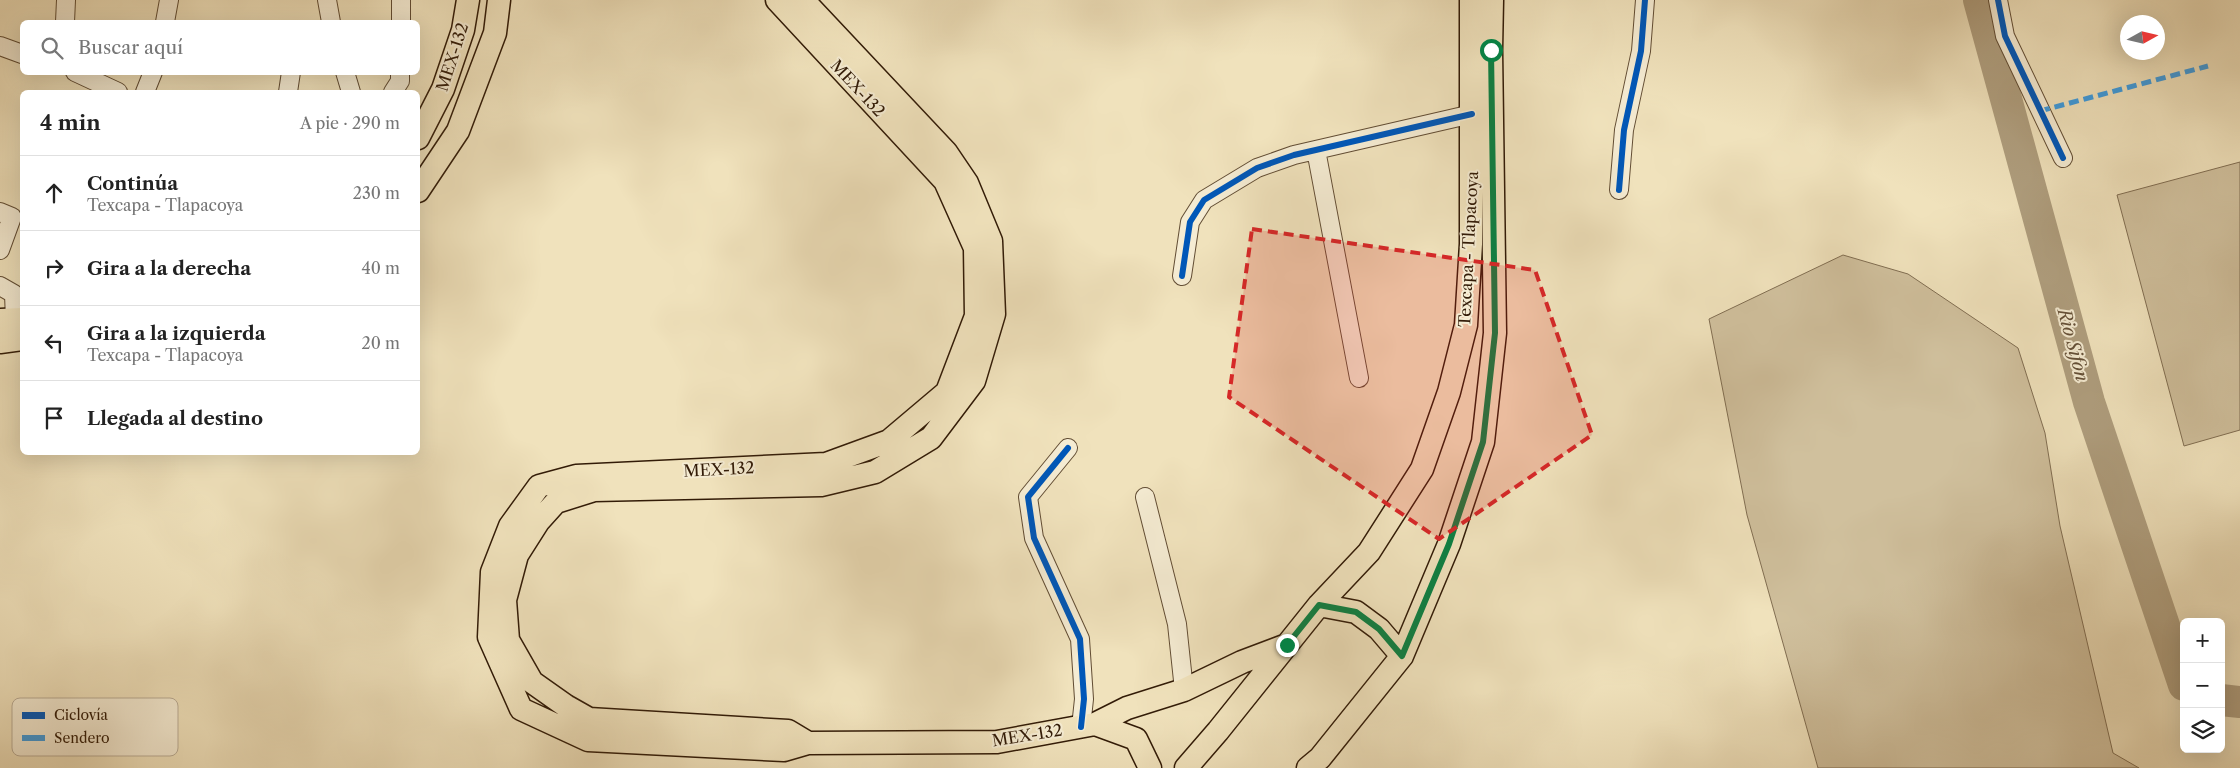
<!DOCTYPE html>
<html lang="es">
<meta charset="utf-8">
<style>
:root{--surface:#fff;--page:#f6f6f6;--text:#222;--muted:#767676;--line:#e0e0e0}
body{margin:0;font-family:"Libre Caslon Text",serif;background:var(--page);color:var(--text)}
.controls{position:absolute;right:15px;bottom:15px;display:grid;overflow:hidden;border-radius:8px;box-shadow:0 5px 20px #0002}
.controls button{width:45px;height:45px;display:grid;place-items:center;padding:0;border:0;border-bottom:1px solid var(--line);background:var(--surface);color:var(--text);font:25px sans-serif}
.compass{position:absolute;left:2120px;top:15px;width:45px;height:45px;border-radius:50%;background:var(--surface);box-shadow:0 5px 20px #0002;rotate:82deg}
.stop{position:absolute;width:15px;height:15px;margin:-11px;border:4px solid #0b8043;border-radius:50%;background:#fff}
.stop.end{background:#0b8043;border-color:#fff;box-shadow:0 1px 5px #0008}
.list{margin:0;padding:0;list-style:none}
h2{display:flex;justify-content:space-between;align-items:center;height:65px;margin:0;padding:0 20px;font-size:21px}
h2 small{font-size:16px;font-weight:400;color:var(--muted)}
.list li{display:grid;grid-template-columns:32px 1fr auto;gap:15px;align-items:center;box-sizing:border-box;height:75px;padding:0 20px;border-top:1px solid var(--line)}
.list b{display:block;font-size:19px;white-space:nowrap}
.list p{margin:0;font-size:16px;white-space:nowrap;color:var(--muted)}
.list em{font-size:16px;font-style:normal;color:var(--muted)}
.icon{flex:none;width:28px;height:28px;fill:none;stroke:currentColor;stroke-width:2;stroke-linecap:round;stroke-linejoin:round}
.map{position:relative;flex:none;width:2240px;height:768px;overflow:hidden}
.search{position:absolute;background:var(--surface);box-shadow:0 5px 20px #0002;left:20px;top:20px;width:400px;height:55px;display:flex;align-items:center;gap:12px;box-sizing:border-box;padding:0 18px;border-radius:8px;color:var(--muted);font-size:19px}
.panel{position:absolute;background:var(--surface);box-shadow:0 5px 20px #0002;left:20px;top:90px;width:400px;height:365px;border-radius:8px}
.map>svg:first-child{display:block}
</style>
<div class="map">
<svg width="2240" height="768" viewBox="0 0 2240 768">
<rect width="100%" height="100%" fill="#f0e2bc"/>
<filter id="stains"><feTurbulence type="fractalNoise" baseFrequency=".004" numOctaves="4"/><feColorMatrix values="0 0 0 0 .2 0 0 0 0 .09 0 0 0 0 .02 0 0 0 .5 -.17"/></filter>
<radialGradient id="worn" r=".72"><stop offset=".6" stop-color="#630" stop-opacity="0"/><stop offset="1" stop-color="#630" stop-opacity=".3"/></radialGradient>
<path fill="#d0c09d" stroke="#816e52" d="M2240 162V430L2184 446 2117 195Z
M1843 255 1908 274 2018 348 2045 433 2060 526 2113 753 2139 768H1818L1747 515 1709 319Z"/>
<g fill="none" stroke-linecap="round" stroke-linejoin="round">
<path stroke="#af9e7e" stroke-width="32" d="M1979 0 2089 402 2184 685
M2221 700 2240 702"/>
<defs>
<path id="minor" d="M327 0 331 22
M1998 0 2005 36 2063 158
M65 22 66 0
M165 22 169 0
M401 22V0
M0 46 22 54
M75 72 118 92
M345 72 351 92
M145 92 153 72
M288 92 291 72
M393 92 400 81V72
M1316 150 1359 378
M1619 190 1624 130 1641 51 1645 0
M0 212 12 217 0 250
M1182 276 1190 222 1204 200 1257 168 1294 155 1472 114
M0 286 14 294 15 320
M1068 448 1028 497 1034 538 1080 639 1084 699 1081 727
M1145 497 1177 624 1184 690"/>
<path id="major" d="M777 0 945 181 975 248 976 316 947 392 889 441 826 464 576 476 539 486 510 526 492 572 489 637 521 709 588 740 784 750 808 743 997 742 1095 724 1127 708 1184 690 1242 662 1287 645
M803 0 946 152 967 183 991 241 994 314 974 381 931 438 875 472 821 485 594 490 556 502 538 522 517 555 505 600 508 640 532 682 566 706 589 719 788 731 808 743
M418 138 443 89 463 30 468 0
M418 191 458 131 495 33 499 0
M0 320 22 319
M0 342 22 339
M1319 605 1356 612 1379 629 1402 656
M1095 724 1136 739 1150 768
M1186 768 1218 731 1319 605 1369 552 1422 469 1449 392 1466 325 1471 244V0
M1308 768 1320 758 1402 656 1449 544 1483 442 1495 333 1491 50 1492 0"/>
</defs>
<use href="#minor" stroke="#624d34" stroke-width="20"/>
<use href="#major" stroke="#321b07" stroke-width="25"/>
<use href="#minor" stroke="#f5ecd3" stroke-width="18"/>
<use href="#major" stroke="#f0e2bc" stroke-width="22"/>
<path stroke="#3e9bdd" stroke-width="5" stroke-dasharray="10 5" stroke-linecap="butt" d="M2040 111 2208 66"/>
<defs>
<path id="cycleway" d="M1998 0 2005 36 2063 158
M1619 190 1624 130 1641 51 1645 0
M1182 276 1190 222 1204 200 1257 168 1294 155 1472 114
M1068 448 1028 497 1034 538 1080 639 1084 699 1081 727"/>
</defs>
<use href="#cycleway" stroke="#f5ecd3" stroke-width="9"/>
<use href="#cycleway" stroke="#0057b8" stroke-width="6"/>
</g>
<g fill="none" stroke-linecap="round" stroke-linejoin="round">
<path stroke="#0b8043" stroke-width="6" d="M1287 645 1319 605 1356 612 1379 629 1402 656 1449 544 1483 442 1495 333 1491 50"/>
</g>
<path fill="#d62828" fill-opacity="0.2" stroke="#d62828" stroke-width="4" stroke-dasharray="10 6" stroke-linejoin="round" d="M1252 229 1535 270 1592 435 1439 539 1229 397Z"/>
<g text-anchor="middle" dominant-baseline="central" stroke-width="4" stroke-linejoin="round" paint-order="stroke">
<g font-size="16" fill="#321b07" stroke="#f5ecd3">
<text transform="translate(452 57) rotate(-72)">MEX-132</text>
<text transform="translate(858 88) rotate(47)">MEX-132</text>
<text transform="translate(1468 249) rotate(-87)">Texcapa - Tlapacoya</text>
<text transform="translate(719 469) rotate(-3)">MEX-132</text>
<text transform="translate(1027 735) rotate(-9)">MEX-132</text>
</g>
<g font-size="18" font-style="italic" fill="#644f37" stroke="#f5ecd3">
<text transform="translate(2073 345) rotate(75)">Rio Sifon</text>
</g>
</g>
<rect x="12" y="698" width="166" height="58" rx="8" fill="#f5ecd3" stroke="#baad96" stroke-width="1"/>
<rect x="22" y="712" width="23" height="7" fill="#0057b8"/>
<rect x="22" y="735" width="23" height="6" fill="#3e9bdd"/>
<g font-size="14" fill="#321b07">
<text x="54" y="720">Ciclovía</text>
<text x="54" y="743">Sendero</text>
</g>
<rect width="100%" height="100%" filter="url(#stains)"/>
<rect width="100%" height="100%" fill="url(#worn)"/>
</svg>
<div class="controls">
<button>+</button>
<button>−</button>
<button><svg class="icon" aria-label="layers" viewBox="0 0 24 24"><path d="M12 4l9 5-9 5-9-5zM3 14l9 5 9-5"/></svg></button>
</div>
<svg class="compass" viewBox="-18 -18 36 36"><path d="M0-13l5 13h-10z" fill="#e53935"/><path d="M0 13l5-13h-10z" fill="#767676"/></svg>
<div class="stop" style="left:1491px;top:50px"></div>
<div class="stop end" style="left:1287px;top:645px"></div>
<div class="search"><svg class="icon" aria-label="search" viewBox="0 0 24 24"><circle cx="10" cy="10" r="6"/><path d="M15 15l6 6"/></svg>Buscar aquí</div>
<section class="panel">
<h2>4 min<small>A pie · 290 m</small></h2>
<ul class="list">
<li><svg class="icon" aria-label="ahead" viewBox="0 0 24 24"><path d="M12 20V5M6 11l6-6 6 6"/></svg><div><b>Continúa</b><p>Texcapa - Tlapacoya</p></div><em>230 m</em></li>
<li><svg class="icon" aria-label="right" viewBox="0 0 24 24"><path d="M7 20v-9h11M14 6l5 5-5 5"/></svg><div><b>Gira a la derecha</b></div><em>40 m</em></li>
<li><svg class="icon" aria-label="left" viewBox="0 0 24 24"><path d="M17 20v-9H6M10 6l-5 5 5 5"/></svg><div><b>Gira a la izquierda</b><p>Texcapa - Tlapacoya</p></div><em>20 m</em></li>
<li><svg class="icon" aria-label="arrive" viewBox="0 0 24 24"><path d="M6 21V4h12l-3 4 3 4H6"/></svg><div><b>Llegada al destino</b></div></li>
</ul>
</section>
</div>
